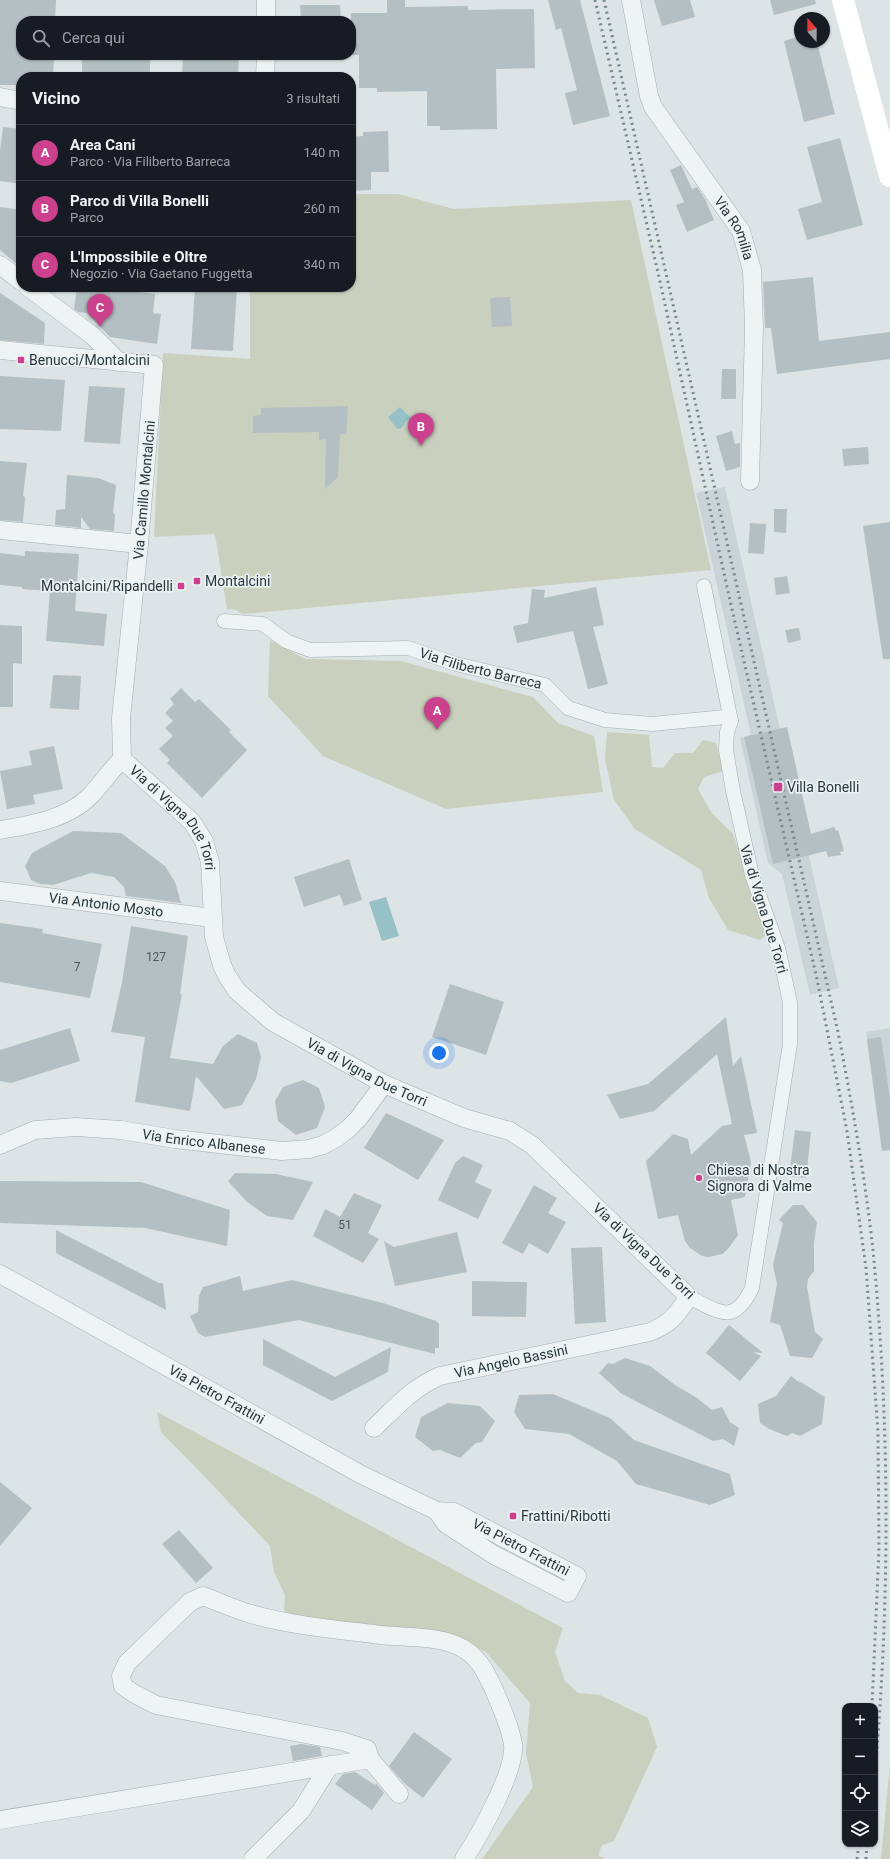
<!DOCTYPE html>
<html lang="it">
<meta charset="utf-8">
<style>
:root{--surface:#171b24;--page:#20242c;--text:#f1f3f6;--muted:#9ea1a6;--line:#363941;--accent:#cb418d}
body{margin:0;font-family:Roboto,sans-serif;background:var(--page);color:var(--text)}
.controls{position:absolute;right:12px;bottom:12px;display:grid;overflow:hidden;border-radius:8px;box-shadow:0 1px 3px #0004}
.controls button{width:36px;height:36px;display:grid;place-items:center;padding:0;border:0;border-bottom:1px solid var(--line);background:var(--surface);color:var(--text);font:20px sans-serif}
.compass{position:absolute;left:794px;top:12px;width:36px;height:36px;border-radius:50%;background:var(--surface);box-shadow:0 1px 3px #0004;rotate:339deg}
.you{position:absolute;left:439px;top:1053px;width:14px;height:14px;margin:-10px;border:3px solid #fff;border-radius:50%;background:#1a73e8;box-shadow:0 0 0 6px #1a73e833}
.badge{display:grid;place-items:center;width:26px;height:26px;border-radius:50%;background:var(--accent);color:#fff;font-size:13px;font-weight:700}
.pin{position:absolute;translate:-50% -33px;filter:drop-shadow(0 1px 2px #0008)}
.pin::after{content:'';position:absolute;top:21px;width:14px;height:12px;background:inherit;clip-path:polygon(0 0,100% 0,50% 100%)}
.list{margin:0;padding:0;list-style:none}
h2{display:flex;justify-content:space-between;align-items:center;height:52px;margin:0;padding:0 16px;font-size:17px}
h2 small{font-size:13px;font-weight:400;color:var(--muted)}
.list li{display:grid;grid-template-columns:26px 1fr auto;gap:12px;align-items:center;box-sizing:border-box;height:56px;padding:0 16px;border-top:1px solid var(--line)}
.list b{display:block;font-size:15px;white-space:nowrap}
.list p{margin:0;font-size:13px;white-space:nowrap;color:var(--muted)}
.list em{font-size:13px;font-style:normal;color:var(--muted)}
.icon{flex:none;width:22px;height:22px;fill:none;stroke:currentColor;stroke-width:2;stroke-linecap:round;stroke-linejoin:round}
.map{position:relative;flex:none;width:890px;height:1859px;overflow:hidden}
.search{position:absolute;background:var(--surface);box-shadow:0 1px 3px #0004;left:16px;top:16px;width:340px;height:44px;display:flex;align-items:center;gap:10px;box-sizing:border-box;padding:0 14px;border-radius:16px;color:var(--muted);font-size:15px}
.panel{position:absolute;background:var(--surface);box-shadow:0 1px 3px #0004;left:16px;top:72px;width:340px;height:220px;border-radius:16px}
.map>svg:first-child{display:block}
</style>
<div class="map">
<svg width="890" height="1859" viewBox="0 0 890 1859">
<rect width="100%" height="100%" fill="#dce4e6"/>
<path fill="#cad4d8" d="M725 487 780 729 787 728 815 854 809 856 839 988 810 995 782 874 768 863 740 738 751 735 696 493Z
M890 1028V1149L882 1150 866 1032Z"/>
<path fill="#c9d0bd" d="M351 194H398L454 209 631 200 711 570 243 614 234 609H227L215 534 154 537 163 353 250 359V287H351Z
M270 640 305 659 401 661 533 697 558 723 594 736 603 792 446 809 323 756 268 696Z
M607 732 649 735 652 767 663 768 675 753H693L703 740 716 743 723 771 704 777 698 789 711 812 733 834 769 933 760 940 728 930 709 898 701 870 635 829 614 800 605 759Z
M157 1412 563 1628 555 1652 565 1681 578 1693 600 1695 648 1718 657 1747 614 1841 602 1845 598 1855 605 1859H482L533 1787 526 1753 530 1703 486 1652 456 1638 318 1622 284 1611 285 1595 274 1572 270 1546 205 1477 161 1432Z
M890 1764V1859H881Z"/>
<path fill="#97c1c6" d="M400 407 412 419 407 420 401 429H397L388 417Z
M386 897 399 936 382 941 369 902Z"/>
<path fill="#b3bfc2" d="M0 0H56L55 21H21V55H54L53 77H21V85H0Z
M387 0H405V7L468 6V10L534 9 535 68 496 69 497 129 440 130V126H427V91L377 92V88H359V55H351V13H387Z
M548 0H580L610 116 573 125 565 93 577 90 561 28 556 30Z
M654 0H690L695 17 662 26Z
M770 0H815L816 4 774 15Z
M300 5H340L341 21H301Z
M800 36V42H817L835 114 804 122 784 41Z
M82 55H150V77H82Z
M183 55H239L238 77H182Z
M3 127 21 129V184L0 181V151Z
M388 131 389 172H371V190L351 191V137L363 136V132Z
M840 138 863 225 807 240 798 209 822 202 807 147Z
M681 165 692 189 697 187 705 199 714 220 687 232 676 205 684 202 670 170Z
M0 207 21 210V268L0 250Z
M813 277 819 341 890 332V359L777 374 771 328H765L763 282Z
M77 287H101L155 294 153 313 161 314 157 344 110 337 87 313 78 312 74 309Z
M195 287H237L233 351 191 349Z
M0 293 45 323 44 344 0 340Z
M510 297 512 326 492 327 490 298Z
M722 369H736V399H721Z
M0 376 65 380 61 431 0 429Z
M89 386 125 388 120 444 84 442Z
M348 406 346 434H340L338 477 325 489 326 439 319 440V432L253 433V416L261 415V408Z
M732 431 735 444 740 443V467L726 471 716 436Z
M868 447 869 464 844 466 842 449Z
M0 461 27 463 23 496 25 497 23 522 0 520Z
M67 475 98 478 116 485 113 513 115 514 114 531 90 529 81 517V528L55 525 56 510 65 509Z
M774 509H787L786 533 774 532Z
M890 522V659H883L863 526Z
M750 523 766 524 764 554 748 553Z
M25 551 79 554 75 611 107 614 104 646 46 641 50 591 22 589V587L0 585V553L25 556Z
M787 576 790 593 776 595 774 578Z
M596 587 604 625 593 627 608 684 588 689 573 631 517 643 513 626 528 623 532 589 545 590 544 598Z
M0 625 22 626V664L13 663V707H0Z
M799 628 801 640 788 643 785 630Z
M53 675 81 676 79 710 50 708Z
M181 688 195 702 199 699 231 730 229 732 247 750 202 798 167 763 170 760 159 749 173 736 165 728 173 721 165 713 174 704 170 699Z
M787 727 811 834 834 827 836 831 838 830 844 851 840 852 841 855 828 857 826 851 773 864 744 737Z
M54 746 63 789 33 795 35 804 7 809 0 771 32 765 29 751Z
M73 831 121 833 165 866 175 882 181 903 126 896 124 887 114 877 91 873 53 885 40 884 31 880 25 866 32 853Z
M349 859 362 900 344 906 340 895 304 907 294 877Z
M0 923 43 929 42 933 102 944 90 998 0 982Z
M131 926 188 936 180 994H182L170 1058 213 1064 223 1046 238 1034 257 1043 261 1057 256 1079 242 1105 224 1109 196 1076 190 1111 135 1102 145 1037 111 1032 122 982Z
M450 984 504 1002 486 1055 432 1037Z
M726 1017 733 1066 741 1056 757 1133 744 1135 751 1162 745 1197 731 1200 738 1235 728 1249 722 1254 709 1257 702 1256 690 1248 685 1241 678 1215 658 1219 646 1161 673 1134 688 1139 691 1155 722 1126 732 1124 717 1054 654 1111 620 1119 607 1095 648 1084Z
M70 1028 80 1061 11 1083 0 1081V1050Z
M881 1037 890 1099V1150L882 1151 867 1039Z
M303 1080 319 1088 325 1107 317 1128 296 1135 278 1121 275 1101 283 1087Z
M386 1113 444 1140 418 1180 364 1148Z
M795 1130 811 1132 806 1178 789 1176Z
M463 1156 483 1165 475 1182 492 1190 478 1219 438 1200 455 1163Z
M235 1173 276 1174 313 1182 293 1220 267 1216 246 1201 228 1181Z
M0 1181 141 1182 230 1210 227 1246 145 1228 0 1223Z
M534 1185 557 1198 548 1213 566 1222 548 1254 529 1243 523 1254 502 1243Z
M354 1193 382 1205 368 1233 379 1239 363 1263 313 1236 325 1209 340 1217Z
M793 1205H803L817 1222 814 1243V1271L808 1279 807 1287 815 1332 823 1339 812 1358 790 1356 780 1325 770 1322 777 1284 773 1265 783 1223 779 1220Z
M56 1230 159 1283H163L166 1310 56 1253Z
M457 1232 467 1272 395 1286 384 1241 394 1247Z
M602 1247 606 1322 575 1324 571 1248Z
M240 1276 243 1291 292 1280 383 1303 436 1321 439 1324V1348H435V1354L299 1320 205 1337 198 1333 190 1316 198 1312 199 1296 203 1287Z
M472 1281 527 1282 526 1317 472 1316Z
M729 1325 763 1353 753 1352 761 1356 740 1381 706 1353Z
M263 1339 335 1377 391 1347 388 1372 332 1401 263 1365Z
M625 1358 650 1366 675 1385 697 1398 712 1410 722 1407 730 1422 739 1428 734 1446 723 1439 713 1441 622 1394 599 1373 608 1363 613 1364Z
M791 1376 800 1383 799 1381 825 1397 822 1424 800 1436 792 1433 787 1436 769 1429 760 1423 758 1404 776 1396Z
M553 1394 610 1418 634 1440 730 1474 735 1495 710 1505 636 1484 617 1461 569 1434 525 1429 514 1412 519 1395Z
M448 1403 480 1406 495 1421 482 1442 476 1443 460 1458 440 1450 433 1451 415 1437 421 1417Z
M0 1482 32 1508 0 1546Z
M179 1530 213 1568 196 1583 162 1544Z
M414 1732 452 1759 423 1798 405 1784 389 1766Z
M301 1744 320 1747 322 1756 293 1761 290 1746Z
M355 1772 375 1785 376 1783 384 1793 372 1810 335 1784 343 1774Z"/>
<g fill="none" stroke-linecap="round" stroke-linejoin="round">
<defs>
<g id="pedestrian">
<path id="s1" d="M224 621 263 624 286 641 310 650 408 648 456 664 545 685 568 708 605 720 652 724 725 717 731 721"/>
<path d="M689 1297C719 1312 734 1326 752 1288L790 1044V1003L785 979 778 948 752 875 733 791 726 750 727 732 731 721 704 586"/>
</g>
<g id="minor">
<path id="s2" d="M631 0 649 96 653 107 741 231 752 270 754 328 750 481"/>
<path d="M266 21V0"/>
<path d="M265 77 266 55"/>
<path d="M0 97 21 101"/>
<path d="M0 265 21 281"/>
<path d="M28 287 93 336 119 362"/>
<path d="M0 350 154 365 139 544 121 718 122 759"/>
<path d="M0 530 139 544"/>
<path id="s3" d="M122 759 192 822 204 841 210 862 214 937 222 965 227 976 237 991 273 1022 384 1084 464 1118 510 1131 532 1145 689 1297C676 1315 672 1323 650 1332L440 1376C412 1388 396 1407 374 1428"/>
<path d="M0 830C30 825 67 819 89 797 101 785 110 771 122 759"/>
<path id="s4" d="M0 891 212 918"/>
<path id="s5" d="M0 1145 35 1130 76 1127 121 1130 175 1139 282 1151 309 1149 323 1145 336 1138 348 1129 358 1119 384 1084"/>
<path id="s6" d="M0 1274 362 1475 437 1511 454 1512 577 1576 568 1593 494 1555 446 1524 437 1511"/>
<path d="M399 1794 370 1759 367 1749 342 1741 156 1705 133 1693 123 1686 121 1676 127 1663 190 1602 203 1596C219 1602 234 1609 251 1614 290 1625 332 1629 373 1634 400 1638 431 1635 456 1645 478 1654 486 1672 495 1692 502 1709 510 1726 513 1744 516 1771 479 1836 464 1859"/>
<path d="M0 1820 370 1759"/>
<path d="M253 1859 301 1811 330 1765"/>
</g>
</defs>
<use href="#pedestrian" stroke="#a2adb0" stroke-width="15"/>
<use href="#minor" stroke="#a2adb0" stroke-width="19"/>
<use href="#pedestrian" stroke="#eef3f4" stroke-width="14"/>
<use href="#minor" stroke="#eef3f4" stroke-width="18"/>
<path stroke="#fff" stroke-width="22" d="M843 0 890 176"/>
<path stroke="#76898f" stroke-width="3" stroke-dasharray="2 4" stroke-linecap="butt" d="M595 0 659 277 729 596 817 979 847 1131 866 1268 878 1432 879 1549 872 1706
M604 0 838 1032C852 1104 865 1177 873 1250 890 1425 890 1599 875 1773
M857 1859 859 1844
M866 1859 867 1844"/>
</g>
<g fill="#cb418d" stroke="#ebf2f4" stroke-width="1.5">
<rect x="17" y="356" width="8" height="8" rx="2"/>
<rect x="193" y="577" width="8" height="8" rx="2"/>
<rect x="177" y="582" width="8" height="8" rx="2"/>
<rect x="773" y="782" width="10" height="10" rx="2"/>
<circle cx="699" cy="1178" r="4"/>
<rect x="509" y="1512" width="8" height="8" rx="2"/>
</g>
<g text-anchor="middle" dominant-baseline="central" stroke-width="3.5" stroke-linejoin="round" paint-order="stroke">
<g font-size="12" fill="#49595e">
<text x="156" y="957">127</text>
<text x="77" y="967">7</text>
<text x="345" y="1225">51</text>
</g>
<g font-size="14" fill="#26373c" stroke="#ebf2f4">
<text stroke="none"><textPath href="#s2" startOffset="256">Via Romilia</textPath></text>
<text transform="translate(144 490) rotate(-85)">Via Camillo Montalcini</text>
<text stroke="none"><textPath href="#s1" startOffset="267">Via Filiberto Barreca</textPath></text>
<text stroke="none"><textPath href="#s3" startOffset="80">Via di Vigna Due Torri</textPath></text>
<text stroke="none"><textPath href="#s4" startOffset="107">Via Antonio Mosto</textPath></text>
<text transform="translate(764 909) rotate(73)">Via di Vigna Due Torri</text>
<text stroke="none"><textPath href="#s3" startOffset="427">Via di Vigna Due Torri</textPath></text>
<text stroke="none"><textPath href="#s5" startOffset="208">Via Enrico Albanese</textPath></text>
<text transform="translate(644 1251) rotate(43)">Via di Vigna Due Torri</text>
<text transform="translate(511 1361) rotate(-12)">Via Angelo Bassini</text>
<text stroke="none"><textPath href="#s6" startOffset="248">Via Pietro Frattini</textPath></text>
<text stroke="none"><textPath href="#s6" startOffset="590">Via Pietro Frattini</textPath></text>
</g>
<g font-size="14" fill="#26373c" stroke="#ebf2f4" text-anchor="start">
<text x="29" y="360">Benucci/Montalcini</text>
<text x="205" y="581">Montalcini</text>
<text x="173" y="586" text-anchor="end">Montalcini/Ripandelli</text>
<text x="787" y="787">Villa Bonelli</text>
<text x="707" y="1170">Chiesa di Nostra<tspan x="707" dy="16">Signora di Valme</tspan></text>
<text x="521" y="1516">Frattini/Ribotti</text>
</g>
</g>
</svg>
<div class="controls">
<button>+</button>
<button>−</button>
<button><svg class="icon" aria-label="locate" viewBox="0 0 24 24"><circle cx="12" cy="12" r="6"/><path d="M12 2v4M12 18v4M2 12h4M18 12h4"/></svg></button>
<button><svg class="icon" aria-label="layers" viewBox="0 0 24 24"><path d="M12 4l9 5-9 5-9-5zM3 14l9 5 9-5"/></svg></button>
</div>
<svg class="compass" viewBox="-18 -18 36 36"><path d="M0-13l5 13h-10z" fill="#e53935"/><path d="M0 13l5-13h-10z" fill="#9ea1a6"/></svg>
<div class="you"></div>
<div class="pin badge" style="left:437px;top:730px">A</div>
<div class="pin badge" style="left:421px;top:446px">B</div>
<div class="pin badge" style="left:100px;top:327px">C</div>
<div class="search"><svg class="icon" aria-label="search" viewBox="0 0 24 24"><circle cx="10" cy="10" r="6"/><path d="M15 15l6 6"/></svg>Cerca qui</div>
<section class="panel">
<h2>Vicino<small>3 risultati</small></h2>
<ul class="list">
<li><span class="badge">A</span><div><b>Area Cani</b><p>Parco · Via Filiberto Barreca</p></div><em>140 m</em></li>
<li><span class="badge">B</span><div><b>Parco di Villa Bonelli</b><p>Parco</p></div><em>260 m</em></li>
<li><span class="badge">C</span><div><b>L'Impossibile e Oltre</b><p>Negozio · Via Gaetano Fuggetta</p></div><em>340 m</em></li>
</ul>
</section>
</div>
